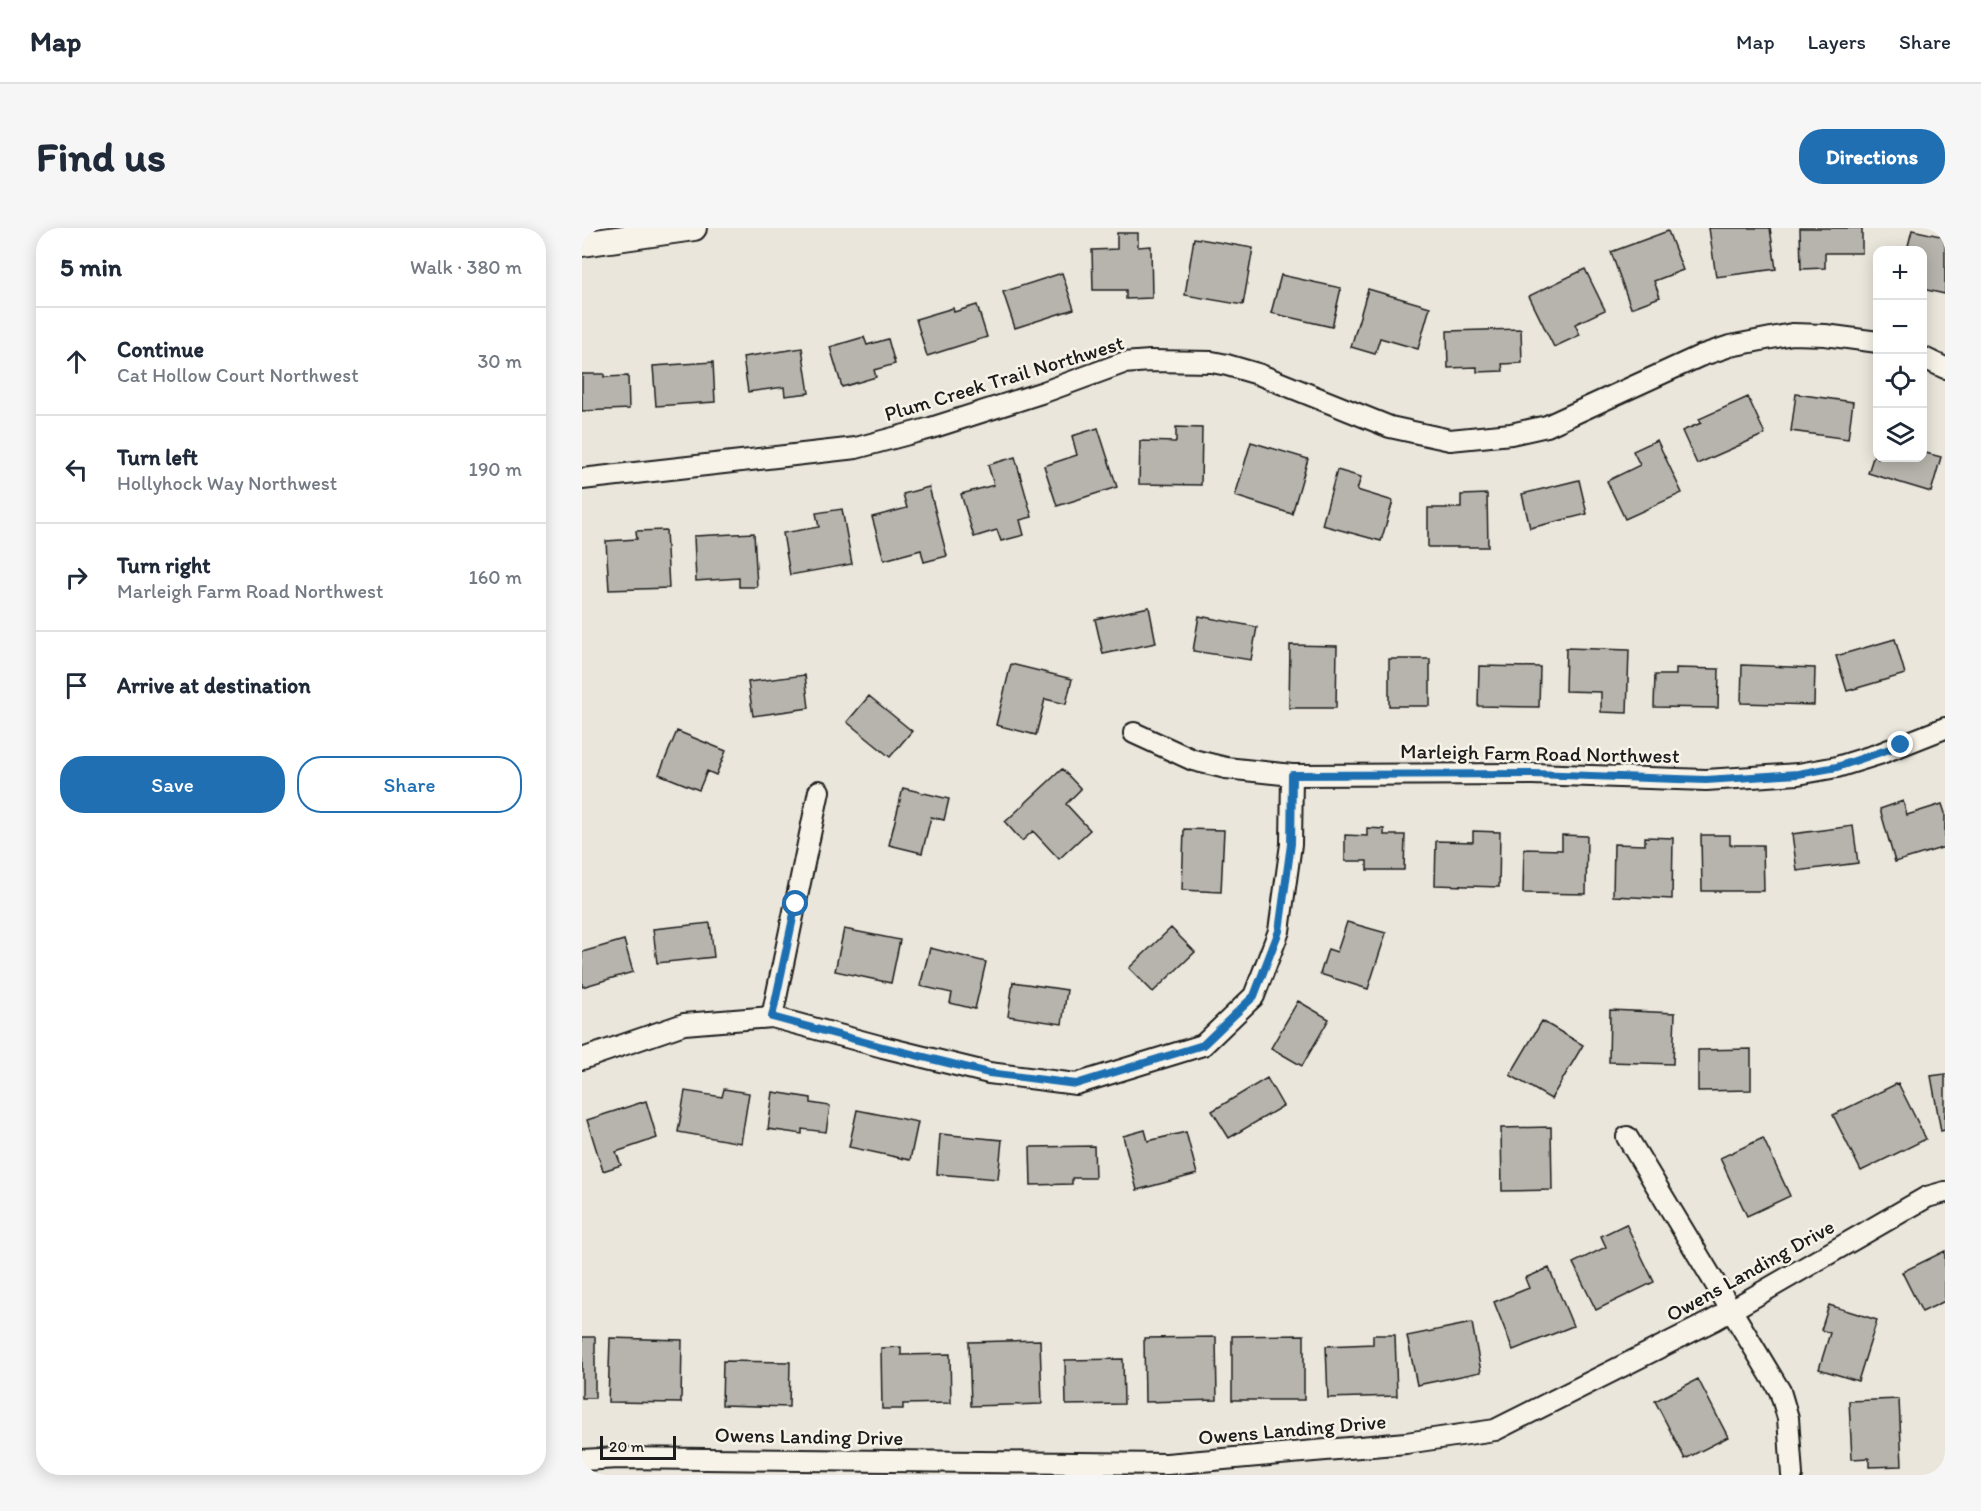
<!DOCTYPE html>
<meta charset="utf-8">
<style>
:root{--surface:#fff;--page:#f6f6f7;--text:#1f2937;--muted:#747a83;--line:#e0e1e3;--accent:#1f6fb2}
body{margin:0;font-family:Itim,sans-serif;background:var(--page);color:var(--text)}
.controls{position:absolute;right:18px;top:18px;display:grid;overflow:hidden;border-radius:12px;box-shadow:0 3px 15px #0003}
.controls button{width:54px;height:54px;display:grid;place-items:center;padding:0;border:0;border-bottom:2px solid var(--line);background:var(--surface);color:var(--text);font:30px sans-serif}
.scale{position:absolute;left:18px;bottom:15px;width:76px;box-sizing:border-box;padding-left:6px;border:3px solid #1c1c1c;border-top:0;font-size:16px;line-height:21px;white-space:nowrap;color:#1c1c1c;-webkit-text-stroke:4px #f7f3e8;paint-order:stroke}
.stop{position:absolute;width:18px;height:18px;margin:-14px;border:4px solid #1f6fb2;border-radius:50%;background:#fff}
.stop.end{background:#1f6fb2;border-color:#fff;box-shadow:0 2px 6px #0008}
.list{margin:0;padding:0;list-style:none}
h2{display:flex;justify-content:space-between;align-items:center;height:78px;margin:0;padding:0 24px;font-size:26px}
h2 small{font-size:20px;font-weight:400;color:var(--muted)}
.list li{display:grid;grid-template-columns:39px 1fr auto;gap:18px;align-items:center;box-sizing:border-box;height:108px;padding:0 24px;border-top:2px solid var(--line)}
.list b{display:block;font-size:22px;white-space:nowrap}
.list p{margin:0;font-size:20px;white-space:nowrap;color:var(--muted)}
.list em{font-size:20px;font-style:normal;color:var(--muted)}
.actions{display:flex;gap:12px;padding:18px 24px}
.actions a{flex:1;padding:14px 0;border:2px solid var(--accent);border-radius:24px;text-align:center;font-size:21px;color:var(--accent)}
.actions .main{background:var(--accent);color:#fff}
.icon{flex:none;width:33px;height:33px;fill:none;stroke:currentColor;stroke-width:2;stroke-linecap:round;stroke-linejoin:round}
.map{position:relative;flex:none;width:1363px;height:1247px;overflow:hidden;border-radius:24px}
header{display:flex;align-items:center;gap:36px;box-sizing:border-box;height:84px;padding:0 30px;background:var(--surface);border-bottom:2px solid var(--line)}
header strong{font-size:28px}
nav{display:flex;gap:33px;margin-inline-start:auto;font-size:21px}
.intro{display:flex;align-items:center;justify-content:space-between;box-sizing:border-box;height:144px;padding:0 36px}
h1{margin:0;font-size:42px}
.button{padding:15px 27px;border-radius:24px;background:var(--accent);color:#fff;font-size:21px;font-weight:700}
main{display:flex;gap:36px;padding:0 36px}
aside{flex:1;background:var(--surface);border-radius:24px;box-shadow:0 3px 15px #0003}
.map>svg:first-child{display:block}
</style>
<header>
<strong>Map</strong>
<nav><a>Map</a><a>Layers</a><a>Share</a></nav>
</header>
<div class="intro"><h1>Find us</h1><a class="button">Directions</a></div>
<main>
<aside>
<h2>5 min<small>Walk · 380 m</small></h2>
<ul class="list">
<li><svg class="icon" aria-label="ahead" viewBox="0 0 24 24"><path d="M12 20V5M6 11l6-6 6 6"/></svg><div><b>Continue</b><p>Cat Hollow Court Northwest</p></div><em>30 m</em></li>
<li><svg class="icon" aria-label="left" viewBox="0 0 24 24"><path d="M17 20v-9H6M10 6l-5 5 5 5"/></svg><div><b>Turn left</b><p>Hollyhock Way Northwest</p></div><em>190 m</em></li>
<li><svg class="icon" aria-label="right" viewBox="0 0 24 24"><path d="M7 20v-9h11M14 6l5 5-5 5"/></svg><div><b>Turn right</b><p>Marleigh Farm Road Northwest</p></div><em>160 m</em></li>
<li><svg class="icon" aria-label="arrive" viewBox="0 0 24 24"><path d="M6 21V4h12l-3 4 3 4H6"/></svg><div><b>Arrive at destination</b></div></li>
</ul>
<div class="actions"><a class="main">Save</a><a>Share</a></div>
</aside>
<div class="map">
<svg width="1363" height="1247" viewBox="0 0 1363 1247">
<rect width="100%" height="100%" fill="#eae6dc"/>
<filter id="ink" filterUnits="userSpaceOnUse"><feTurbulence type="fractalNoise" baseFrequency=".0167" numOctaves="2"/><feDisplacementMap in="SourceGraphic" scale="12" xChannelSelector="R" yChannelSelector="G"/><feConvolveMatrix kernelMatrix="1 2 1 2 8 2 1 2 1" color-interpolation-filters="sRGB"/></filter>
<g filter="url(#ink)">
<path fill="#b6b4ac" stroke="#1c1c1c" stroke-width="1.5" d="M1127 0H1188L1194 41 1134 49Z
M1218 0H1280V25H1243V40L1219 41Z
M1330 2 1363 9V66L1340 61V22H1325Z
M1086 3 1101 42 1072 53 1078 69 1049 80 1029 24Z
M535 5H556V19L569 18 570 70 544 71V62H511L510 22 535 21Z
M612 10 671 20 661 77 603 67Z
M1003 41 1023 82 993 96 998 107 972 119 947 68Z
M480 45 492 81 433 100 421 64Z
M699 47 759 60 750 99 689 85Z
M786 61 848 79 836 121 798 110 793 126 769 119Z
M395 77 405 109 345 128 334 91 371 80 372 84Z
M939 101 940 135 920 136 921 143 895 144V139L866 140 865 103Z
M282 109 285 117 306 111 313 136 292 142 294 149 260 159 248 119Z
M220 120 227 165 203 168 202 159 166 164 161 129Z
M131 134 133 174 74 178 71 138Z
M0 146H22V149L46 148 47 181 0 183Z
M1214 166 1271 174 1266 211 1209 203Z
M1166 169 1183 206 1115 236 1100 203 1119 195 1117 191Z
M594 199 620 200 619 257 557 256 558 213 594 214Z
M516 200 535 259 475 278 462 238 495 227 490 208Z
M1075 212 1100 265 1043 291 1025 253 1058 237 1051 223Z
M669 214 726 231 710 286 653 268Z
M1296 214V230H1340V224L1359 229 1349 264 1286 245Z
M433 229 450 289 438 292 442 307 419 313 415 302 392 309 379 266 412 257 406 237Z
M755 242 779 249 775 262 811 273 799 313 740 297Z
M997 252 1005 286 948 300 940 266Z
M347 259 365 328 342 334 339 322 302 332 290 289 325 280 321 266Z
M905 266 906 319H846V280H879V267Z
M260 281 270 336 208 347 201 305 237 299 234 285Z
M84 302 87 360 27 362 24 313 55 311 54 303Z
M172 305 175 359H157V350L114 353 112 308Z
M567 379 574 415 521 426 513 391Z
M617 388 675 399 669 432 611 423Z
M1313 411 1323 446 1265 463 1254 428Z
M708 417 755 418 754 480H707Z
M984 420 1047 422 1045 485 1019 484V464L983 463Z
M807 431H848V478H807Z
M429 436 490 451 484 476 463 471 454 507 414 497Z
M1160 437 1233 440 1232 477 1159 475Z
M897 438 958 439 957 479 896 478Z
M1094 440 1137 441 1136 480 1072 479 1073 447H1094Z
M223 447 227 480 171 488 166 454Z
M287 468 330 503 308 529 265 494Z
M95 503 144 523 134 547 125 543 117 562 77 546Z
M480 541 499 561 484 576 508 602 477 631 451 603 440 613 423 594Z
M321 560 367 571 362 592 349 589 340 625 307 617Z
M1321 573 1325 587 1360 576 1363 585V619L1313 634 1298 581Z
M1271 598 1276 635 1215 643 1210 606Z
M785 600 802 601V607H823L822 642H785V633H763V607L785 608Z
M602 601 642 602 639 664 600 662Z
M891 603 918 604 917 659 853 657 854 613 891 614Z
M980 607 1005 608 1004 666 941 665 942 621 980 622Z
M1119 607H1148V617H1181L1182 663H1120Z
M1063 609 1091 610 1090 671 1031 668 1032 616 1063 617Z
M765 694 804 705 786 761 738 746 746 721 755 724Z
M128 695 132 729 75 735 71 701Z
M589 700 613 724 571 764 547 740Z
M262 701 318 712 309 755 253 743Z
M42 712 51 744 0 759V724Z
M348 720 404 734 393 781 368 775 370 765 338 758Z
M431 754 485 762 480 796 426 788Z
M716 773 747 791 720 838 689 820Z
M1028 782 1093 785 1091 836 1027 834Z
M960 793 1001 817 969 871 928 847Z
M1169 821V862L1116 863V822Z
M1363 846V902L1359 903 1349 848Z
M685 850 701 878 647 910 630 883Z
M1316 855 1344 911 1279 943 1251 887Z
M142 861 167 865 159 915 96 904 103 863 140 869Z
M191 864 229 870V875L248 878 244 904 220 901V906L186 901Z
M64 873 75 910 34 924 39 937 21 943 5 892Z
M275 882 336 894 328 932 267 919Z
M969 899 970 962 920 963 919 900Z
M563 902 566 913 604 904 615 946 555 962 541 908Z
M358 906 420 912 416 951 355 946Z
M1181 910 1208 968 1165 988 1138 930Z
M512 918 513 950H490V956L449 957 448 919Z
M1044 996 1072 1054 1014 1082 991 1035 1024 1019 1019 1008Z
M1363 1023V1073L1340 1084 1320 1044Z
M967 1040 991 1098 931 1122 912 1074 947 1060 943 1050Z
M1247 1077 1295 1092 1276 1153 1237 1141 1248 1105 1239 1102Z
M890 1095 899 1144 835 1157 825 1108Z
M722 1107V1172H650V1108Z
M791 1107H813L815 1168 746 1170 744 1118 791 1116Z
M0 1109H13V1170H0Z
M634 1109 635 1172 563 1174 562 1110Z
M28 1110 100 1112 99 1175 26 1174Z
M458 1112 460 1176 389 1178 387 1114Z
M319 1119V1127L368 1126 369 1175 321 1176V1181H300L299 1120Z
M541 1131 542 1176 484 1177 483 1132Z
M141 1133 208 1134 207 1179 140 1177Z
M1116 1151 1146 1209 1103 1231 1073 1173Z
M1317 1171 1320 1238 1287 1239V1230L1270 1231 1267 1173Z"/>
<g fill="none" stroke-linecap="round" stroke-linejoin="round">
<defs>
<path id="minor" d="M1340 129 1363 140
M0 251 274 220 349 200 462 164 541 135 568 133 630 134 645 137 676 146 808 199 868 212 929 206 965 198 1118 128 1148 118 1210 106 1243 107 1296 114
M552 505 611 532 644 540 710 547 951 546 1124 552 1216 546 1255 539 1297 526 1363 500
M190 789 237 563
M0 831 102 796 190 789 301 819 407 845 494 856 621 817 672 768 697 703 709 616 710 547
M1045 909 1198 1163 1206 1190 1210 1247
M0 1232 36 1230 585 1236 824 1215 913 1202 1132 1092 1345 969 1363 964"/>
<path id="tertiary" d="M0 16 112 0"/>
</defs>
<use href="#minor" stroke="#1c1c1c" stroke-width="24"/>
<use href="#tertiary" stroke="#1c1c1c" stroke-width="28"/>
<use href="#minor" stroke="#f7f3e8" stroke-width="20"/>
<use href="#tertiary" stroke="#f7f3e8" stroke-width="24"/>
</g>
</g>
<g fill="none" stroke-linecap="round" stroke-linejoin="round" filter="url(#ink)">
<path stroke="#1f6fb2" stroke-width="8" d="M214 676 190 789 301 819 407 845 494 856 621 817 672 768 697 703 709 616 710 547 951 546 1124 552 1216 546 1255 539 1319 517"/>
</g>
<g text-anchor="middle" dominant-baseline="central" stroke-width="5" stroke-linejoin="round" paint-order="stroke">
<g font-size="21" fill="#1c1c1c" stroke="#f7f3e8">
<text transform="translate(422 150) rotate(-17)">Plum Creek Trail Northwest</text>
<text transform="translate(958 525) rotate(1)">Marleigh Farm Road Northwest</text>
<text transform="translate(1168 1042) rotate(-29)">Owens Landing Drive</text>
<text transform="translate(710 1201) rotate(-5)">Owens Landing Drive</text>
<text transform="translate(227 1208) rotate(1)">Owens Landing Drive</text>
</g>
</g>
</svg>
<div class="controls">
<button>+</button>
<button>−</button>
<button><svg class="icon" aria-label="locate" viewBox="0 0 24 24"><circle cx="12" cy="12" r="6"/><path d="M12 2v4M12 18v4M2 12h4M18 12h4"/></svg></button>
<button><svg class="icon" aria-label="layers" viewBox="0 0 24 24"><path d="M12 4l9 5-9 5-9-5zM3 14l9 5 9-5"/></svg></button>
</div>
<div class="scale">20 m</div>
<div class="stop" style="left:214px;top:676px"></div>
<div class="stop end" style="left:1319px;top:517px"></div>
</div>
</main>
